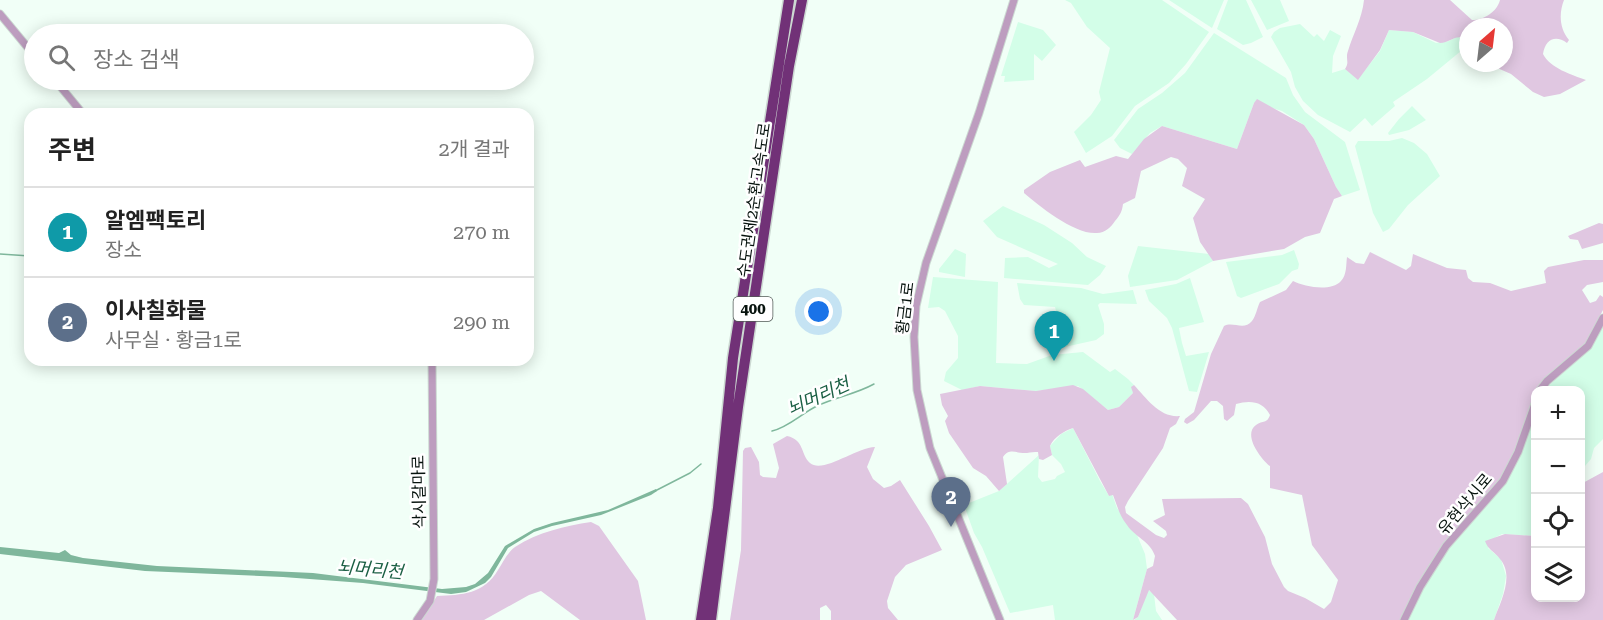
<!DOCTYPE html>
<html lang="ko">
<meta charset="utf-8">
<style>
:root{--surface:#fff;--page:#f6f6f6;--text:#222;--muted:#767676;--line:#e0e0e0;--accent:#db2777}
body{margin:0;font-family:"Roboto Serif","Noto Sans KR",serif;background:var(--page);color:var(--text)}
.controls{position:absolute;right:18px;bottom:18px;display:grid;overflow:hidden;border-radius:12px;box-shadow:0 3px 15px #0003}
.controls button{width:54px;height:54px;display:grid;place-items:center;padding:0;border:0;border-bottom:2px solid var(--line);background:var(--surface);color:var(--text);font:30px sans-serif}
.compass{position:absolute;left:1459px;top:18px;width:54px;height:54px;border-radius:50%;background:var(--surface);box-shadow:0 3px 15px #0003;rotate:28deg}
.you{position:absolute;left:819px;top:312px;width:21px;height:21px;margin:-15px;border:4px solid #fff;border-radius:50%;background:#1a73e8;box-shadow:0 0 0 9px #1a73e833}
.badge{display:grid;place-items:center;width:39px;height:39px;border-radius:50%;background:var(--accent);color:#fff;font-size:20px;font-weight:700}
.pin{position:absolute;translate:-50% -50px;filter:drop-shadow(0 2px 3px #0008)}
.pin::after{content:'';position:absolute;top:32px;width:21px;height:18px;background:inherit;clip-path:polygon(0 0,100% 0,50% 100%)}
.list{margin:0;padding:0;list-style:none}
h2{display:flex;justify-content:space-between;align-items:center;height:78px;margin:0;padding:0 24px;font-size:26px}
h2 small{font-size:20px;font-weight:400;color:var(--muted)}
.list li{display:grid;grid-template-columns:39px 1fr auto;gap:18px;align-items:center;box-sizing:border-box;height:90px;padding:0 24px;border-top:2px solid var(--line)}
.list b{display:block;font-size:22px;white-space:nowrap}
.list p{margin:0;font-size:20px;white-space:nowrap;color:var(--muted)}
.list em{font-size:20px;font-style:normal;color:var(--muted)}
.icon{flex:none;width:33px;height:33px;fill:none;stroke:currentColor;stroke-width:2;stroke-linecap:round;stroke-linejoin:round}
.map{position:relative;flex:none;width:1603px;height:620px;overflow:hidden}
.search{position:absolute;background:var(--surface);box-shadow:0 3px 15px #0003;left:24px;top:24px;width:510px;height:66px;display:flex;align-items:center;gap:15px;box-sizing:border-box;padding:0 21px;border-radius:33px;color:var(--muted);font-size:22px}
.panel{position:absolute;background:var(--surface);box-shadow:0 3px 15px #0003;left:24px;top:108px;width:510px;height:258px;border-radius:18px}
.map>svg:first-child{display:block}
</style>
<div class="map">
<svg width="1603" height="620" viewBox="0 0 1603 620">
<rect width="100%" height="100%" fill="#f1fff7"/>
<path fill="#d3fee8" d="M1065 0H1162L1209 32 1186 64 1169 83 1135 106 1112 136 1086 153 1074 132 1091 115 1101 100 1099 92 1110 48 1087 27 1071 3Z
M1169 0H1224L1212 28Z
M1228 0H1246L1263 37 1251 43 1243 45 1217 29Z
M1251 0H1280L1289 21 1267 30Z
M1018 22 1043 30 1056 45 1042 61 1034 54V80L1004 82 1005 76H1001Z
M1300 24 1314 37 1317 34 1324 41 1330 30 1341 36 1333 56 1332 73 1345 69 1358 79 1380 51 1389 30 1413 32 1436 43 1449 41 1458 36 1467 46 1427 79 1393 102 1395 106 1372 126 1365 118 1350 132 1318 115 1303 101 1295 87 1291 72 1271 37 1274 32 1280 28Z
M1214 33 1286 78 1293 95 1305 112 1345 142 1360 190 1342 196 1336 187 1314 139 1304 125 1282 111 1254 103 1237 149 1162 126 1150 133 1132 154 1120 148 1114 140 1138 109 1162 93 1185 73Z
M1412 106 1426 120 1409 130 1389 135 1388 133 1399 119Z
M1402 138 1414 143 1427 154 1440 176 1408 205 1389 229 1383 232 1373 213 1355 146 1358 141H1389Z
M1003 206 1044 225 1072 243 1087 257 1106 266 1100 275 1088 285 1004 278 1005 258 1028 257 1049 268 1058 264 997 237 983 221Z
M1138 246 1209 254 1213 261 1177 280 1130 287 1128 276Z
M955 249 966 254 965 277 939 272V269Z
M1294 250 1299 264 1298 269 1292 271 1279 284 1241 298 1237 296 1226 262 1282 255Z
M933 277 998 282 996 363 1027 364 1052 355 1083 352 1110 372 1115 369 1128 379 1134 385 1132 387 1133 393 1119 407 1108 410 1078 386 1036 391 980 386 962 390 944 381 946 372 958 358V336L945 311 939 307 928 308Z
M1190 278 1204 322 1179 328 1182 343 1186 356 1209 352 1197 392 1189 391 1172 328 1167 318 1149 301 1145 290 1176 284Z
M1017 283 1081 288 1103 294 1133 290 1137 304 1100 303 1098 305 1104 324V334L1096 340 1060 348V327L1055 307 1024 305 1020 299Z
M1603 326V439L1594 448 1591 459 1585 466 1581 480 1580 390H1544L1590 349Z
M1535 409V536L1502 534 1496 537 1488 548 1501 559 1506 576 1503 594 1494 620H1407L1424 586 1444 555 1500 488Z
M1073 428 1100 481 1109 496 1112 494 1117 508 1137 535 1145 554 1147 569 1133 620H1055L1053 605 1010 613 982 547 974 533 964 505 999 491 1039 455 1038 477 1042 482 1055 479 1057 476 1065 472 1061 464 1052 455 1050 446 1061 434Z
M1148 590 1154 594 1156 611 1162 620H1134L1138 617Z"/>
<path fill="#e0c7e1" d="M1364 0H1450L1472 20C1484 20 1497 12 1500 0H1564C1559 13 1559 28 1569 40L1567 43C1555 34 1545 40 1543 54 1550 68 1572 75 1586 80L1560 94 1544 97 1533 92 1511 74 1486 63H1504V27H1468V42C1458 31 1452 42 1440 43L1413 32 1389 30 1380 50 1358 80 1345 69C1350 62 1345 59 1348 51 1353 34 1362 19 1364 0Z
M1257 99 1304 125 1314 139 1336 187 1342 196 1334 199 1320 233 1305 237 1284 249 1213 261 1200 242 1193 218 1205 199 1182 186 1187 168 1178 159 1171 157 1141 171 1135 198 1123 204C1122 212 1120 215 1115 221 1111 227 1105 233 1097 233 1075 235 1039 206 1024 193V190L1050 172 1080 160 1085 167 1116 156 1128 159 1144 139 1162 126 1237 149 1254 103Z
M1599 223 1603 224V243L1582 249 1578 240 1570 239 1568 236Z
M1370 252 1406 270 1411 266 1413 254 1447 268 1466 270 1468 278 1473 282 1490 283 1511 291 1546 283 1544 271 1548 267 1584 260H1603V282L1587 285 1582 290 1590 303 1596 301 1600 295 1603 297V310L1585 345 1536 390 1516 447 1505 471 1496 486 1469 514 1401 620H1177L1149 590 1138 617 1133 620 1147 569 1153 566 1155 556C1150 541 1135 537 1127 525 1119 515 1117 505 1113 495L1109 496 1073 428C1064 431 1054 437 1050 446L1052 455 1043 460 1039 459 1038 452C1034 452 1031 452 1027 453 1017 454 1010 447 1003 457L1007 484 999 491 986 476 973 468 949 433 945 421 948 416 942 405 940 394 980 386 1036 391 1073 385 1083 389 1108 410 1119 407 1133 393 1131 387 1134 385C1147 399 1160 418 1180 416L1176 424 1170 428 1163 448 1128 501 1125 507 1126 513 1156 535 1164 538 1167 535 1166 531 1153 521 1165 515 1162 499 1241 498 1248 504 1265 537 1272 564 1284 587 1288 591 1305 598 1324 609 1331 602 1338 580 1312 545 1302 495 1270 488V466C1262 460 1242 435 1256 425 1263 420 1267 424 1270 415 1263 401 1250 400 1236 404L1234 415 1227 421 1224 419 1223 406 1217 401H1211L1194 420 1187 424 1184 422 1185 419 1194 412 1211 354 1224 326C1233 321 1244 331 1252 321 1256 316 1257 308 1260 302L1286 290 1293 281C1305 287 1331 292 1341 281 1347 275 1346 264 1347 257L1356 263 1364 264Z
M787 436C805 440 800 454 810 463 823 474 855 448 875 447L867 467 873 479 884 488 891 486 900 480 929 526 942 550 906 565 895 577 887 601 888 608 898 620H831V611L826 605 820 608V620H730L741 550 743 451 745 448 751 447 759 462 760 475 763 477 776 478 779 468 773 444Z
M1603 472V620H1494C1500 603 1515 576 1500 559 1495 552 1488 550 1485 541L1505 534 1535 536 1536 598H1580L1581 484Z
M591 522 599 526 638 581 646 620H580L541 591 529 595 484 620H421L437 596C462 595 484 594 498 570 503 562 507 553 515 547 538 532 565 526 591 522Z"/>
<path fill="#7fb79c" d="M656 489 657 491 651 495 601 515 552 526 534 532 508 548 491 577 485 583 466 592 451 594 363 583 283 577 145 571 0 554V547L59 553 65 550 71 555 83 558 157 566 313 573 442 589 466 587 475 584 488 573 505 546 534 529 552 523 608 510Z"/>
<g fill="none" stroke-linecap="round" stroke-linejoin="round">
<path stroke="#7fb79c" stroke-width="1.5" d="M0 254 30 256
M772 431C789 427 802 413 817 406 836 397 856 394 874 384
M655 491 690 473 701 464"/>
<defs>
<path id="minor" d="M0 14 34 55
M55 80 83 114
M1540 390 1547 381 1588 346 1603 318
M417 620 430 601 434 579 432 360
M1000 620 930 448 917 390 914 337 916 306 926 263 979 113 1014 0
M1404 620 1420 587 1446 546 1503 481 1518 452 1536 401"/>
<path id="highway" d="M701 620 718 508 733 358 789 0
M711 620 738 407 789 66 802 0"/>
</defs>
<use href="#minor" stroke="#ccd9d2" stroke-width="9"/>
<use href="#highway" stroke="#ccd9d2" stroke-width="13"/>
<use href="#minor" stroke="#bd9dbf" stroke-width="7"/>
<use href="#highway" stroke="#713177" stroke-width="10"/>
</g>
<g text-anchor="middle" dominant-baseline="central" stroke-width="5" stroke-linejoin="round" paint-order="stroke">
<rect fill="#fff" stroke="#515a56" stroke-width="1.5" x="733.5" y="297" width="39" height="24" rx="4.5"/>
<g font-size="15" font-weight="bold" fill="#07130e">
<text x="753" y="309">400</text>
</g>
<g font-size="16" fill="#07130e" stroke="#fff">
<text transform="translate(754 200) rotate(-82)">수도권제2순환고속도로</text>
<text transform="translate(905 308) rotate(-83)">황금1로</text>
<text transform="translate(419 492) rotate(-91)">삭시갈마로</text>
<text transform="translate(1465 504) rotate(-50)">유현삭시로</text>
</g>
<g font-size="18" font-style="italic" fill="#1b5f44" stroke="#fff">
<text transform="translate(818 396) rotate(-24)">뇌머리천</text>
<text transform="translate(370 569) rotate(5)">뇌머리천</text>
</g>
</g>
</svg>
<div class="controls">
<button>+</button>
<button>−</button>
<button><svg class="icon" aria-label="locate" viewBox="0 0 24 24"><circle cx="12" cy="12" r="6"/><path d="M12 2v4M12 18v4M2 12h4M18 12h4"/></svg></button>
<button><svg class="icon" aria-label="layers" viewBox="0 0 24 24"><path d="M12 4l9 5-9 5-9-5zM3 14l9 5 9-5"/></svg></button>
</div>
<svg class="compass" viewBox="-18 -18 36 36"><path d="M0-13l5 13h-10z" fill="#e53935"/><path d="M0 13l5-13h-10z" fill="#767676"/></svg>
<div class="you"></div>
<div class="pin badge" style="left:1054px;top:361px;background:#0f9aa8">1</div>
<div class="pin badge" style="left:951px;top:527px;background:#5c6f8a">2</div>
<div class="search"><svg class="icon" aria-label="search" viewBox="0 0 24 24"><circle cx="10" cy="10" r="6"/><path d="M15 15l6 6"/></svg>장소 검색</div>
<section class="panel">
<h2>주변<small>2개 결과</small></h2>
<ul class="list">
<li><span class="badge" style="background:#0f9aa8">1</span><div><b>알엠팩토리</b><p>장소</p></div><em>270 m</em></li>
<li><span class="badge" style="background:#5c6f8a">2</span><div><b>이사칠화물</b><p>사무실 · 황금1로</p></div><em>290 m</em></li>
</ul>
</section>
</div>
